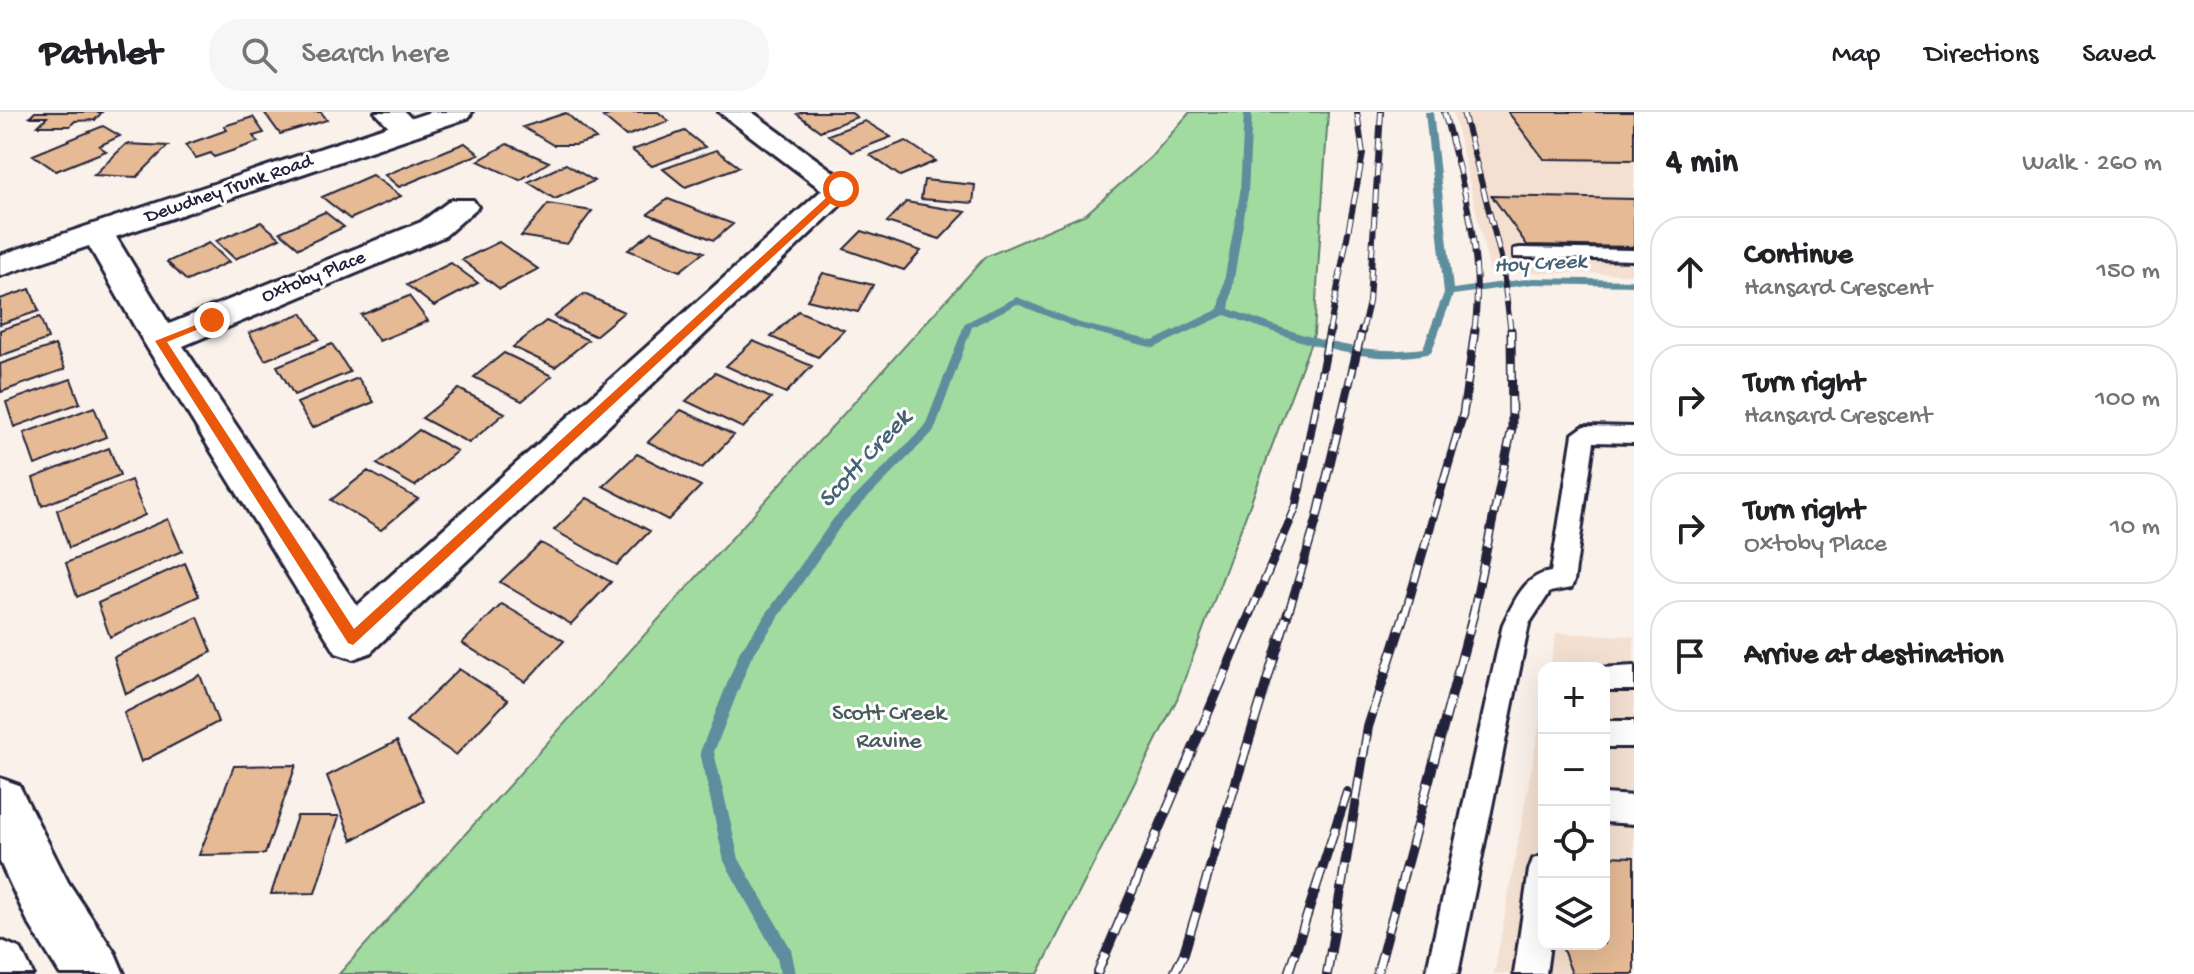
<!DOCTYPE html>
<meta charset="utf-8">
<style>
:root{--surface:#fff;--page:#f6f6f6;--text:#202124;--muted:#757577;--line:#e0e0e0}
body{margin:0;font-family:"Gochi Hand",sans-serif;background:var(--page);color:var(--text)}
.controls{position:absolute;right:24px;bottom:24px;display:grid;overflow:hidden;border-radius:16px;box-shadow:0 8px 32px #0002}
.controls button{width:72px;height:72px;display:grid;place-items:center;padding:0;border:0;border-bottom:2px solid var(--line);background:var(--surface);color:var(--text);font:40px sans-serif}
.stop{position:absolute;width:24px;height:24px;margin:-18px;border:6px solid #ea580c;border-radius:50%;background:#fff}
.stop.end{background:#ea580c;border-color:#fff;box-shadow:0 2px 8px #0008}
.list{margin:0;padding:0;list-style:none}
h2{display:flex;justify-content:space-between;align-items:center;height:104px;margin:0;padding:0 32px;font-size:34px}
h2 small{font-size:26px;font-weight:400;color:var(--muted)}
.list li{display:grid;grid-template-columns:52px 1fr auto;gap:24px;align-items:center;box-sizing:border-box;height:112px;margin:0 16px 16px;padding:0 16px;border:2px solid var(--line);border-radius:32px}
.list b{display:block;font-size:30px;white-space:nowrap}
.list p{margin:0;font-size:26px;white-space:nowrap;color:var(--muted)}
.list em{font-size:26px;font-style:normal;color:var(--muted)}
.icon{flex:none;width:44px;height:44px;fill:none;stroke:currentColor;stroke-width:2;stroke-linecap:round;stroke-linejoin:round}
.map{position:relative;flex:none;width:1634px;height:862px;overflow:hidden}
header{display:flex;align-items:center;gap:48px;box-sizing:border-box;height:112px;padding:0 40px;background:var(--surface);border-bottom:2px solid var(--line)}
header strong{font-size:38px}
nav{display:flex;gap:44px;margin-inline-start:auto;font-size:28px}
.search{width:560px;height:72px;background:var(--page);display:flex;align-items:center;gap:20px;box-sizing:border-box;padding:0 28px;border-radius:32px;color:var(--muted);font-size:30px}
main{display:flex}
aside{flex:1;background:var(--surface)}
.map>svg:first-child{display:block}
</style>
<header>
<strong>Pathlet</strong>
<div class="search"><svg class="icon" aria-label="search" viewBox="0 0 24 24"><circle cx="10" cy="10" r="6"/><path d="M15 15l6 6"/></svg>Search here</div>
<nav><a>Map</a><a>Directions</a><a>Saved</a></nav>
</header>
<main>
<div class="map">
<svg width="1634" height="862" viewBox="0 0 1634 862">
<rect width="100%" height="100%" fill="#faf1ea"/>
<filter id="ink" filterUnits="userSpaceOnUse"><feTurbulence type="fractalNoise" baseFrequency=".0125" numOctaves="2"/><feDisplacementMap in="SourceGraphic" scale="16" xChannelSelector="R" yChannelSelector="G"/><feConvolveMatrix kernelMatrix="1 2 1 2 8 2 1 2 1" color-interpolation-filters="sRGB"/></filter>
<g filter="url(#ink)">
<path fill="#f4e0d0" d="M1453 0H1634V162L1490 160Z
M1556 521 1634 524V862H1494L1544 588V832H1604V556H1550Z"/>
<path fill="#a2dba0" stroke="#627e6e" stroke-width="2" d="M1190 0H1328L1314 222 1177 587 1038 862H339L985 145 1086 102 1151 45Z"/>
<g fill="none" stroke-linecap="round" stroke-linejoin="round">
<path fill="#5d8e9d" fill-rule="evenodd" d="M1244 0H1252L1248 81 1229 197C1291 219 1356 246 1423 236L1444 181 1425 0H1433L1453 177 1533 166 1634 168V174L1533 172 1453 183 1431 241C1361 257 1289 225 1225 203L1154 236 1074 215 1017 192 972 215 934 319 842 412 751 546 714 640 739 747 791 837 796 862H780L777 845 724 749 700 640 740 539 834 406 925 314 965 211 1017 185 1080 211 1153 229 1219 197 1240 81Z"/>
</g>
<path fill="#e5ba95" stroke="#22223b" stroke-width="2" d="M35 0H102L95 8 75 9 70 14H38L47 5H30Z
M264 0H321L327 8 280 22Z
M618 0H658L669 9 626 24 603 5Z
M803 0H850L857 5 820 19 797 2Z
M1508 0H1634V48L1544 47Z
M566 1 596 27 576 33H553L523 15Z
M253 5 264 21 253 24 258 30 214 45 211 41 196 46 185 33 227 18 224 14Z
M865 9 891 25 852 40 828 23Z
M103 14 120 24 99 34 106 39 56 59 33 43Z
M685 19 705 35 652 54 632 38Z
M906 29 936 49 900 64 870 43Z
M465 31 479 42 399 75 385 63Z
M126 32 168 34 137 65 94 63Z
M507 32 549 50 520 68 478 49Z
M716 38 739 55 685 75 663 57Z
M566 52 594 69 555 87 528 70Z
M372 63 401 84 350 107 322 85Z
M924 68 975 73 973 91 921 87Z
M1492 84 1634 87V135L1527 133Z
M668 87 733 112 714 128 648 102Z
M906 90 966 100 940 127 887 110Z
M548 92 592 99 567 132 521 124Z
M325 100 344 115 299 136 280 120Z
M261 110 280 126 235 147 216 129Z
M862 119 921 139 904 158 844 137Z
M652 120 704 140 680 159 628 138Z
M499 130 538 157 500 177 462 148Z
M209 131 229 150 187 169 167 150Z
M451 151 478 171 434 194 407 173Z
M823 161 873 173 858 200 807 188Z
M30 177 39 199 0 212V187Z
M584 182 624 200 595 224 554 205Z
M409 184 428 209 379 229 361 203Z
M798 199 844 218 818 245 771 225Z
M302 201 319 227 265 248 249 221Z
M40 205 48 227 0 244V218Z
M546 209 588 228 555 255 513 235Z
M753 229 812 254 786 281 726 254Z
M332 232 350 260 294 283 277 254Z
M55 233 65 257 1 280 0 252Z
M504 241 552 264 522 289 474 265Z
M715 261 771 286 743 316 686 289Z
M358 266 374 290 312 316 297 291Z
M71 267 80 291 14 315 6 290Z
M459 277 505 301 469 331 422 306Z
M94 295 106 325 35 353 24 321Z
M681 298 734 323 702 356 648 330Z
M419 318 457 339 415 374 377 352Z
M109 336 120 363 42 394 33 366Z
M637 342 701 374 668 408 603 374Z
M368 359 418 387 381 418 331 388Z
M131 368 145 403 69 436 57 398Z
M587 386 650 419 617 453 554 418Z
M168 407 182 439 77 485 66 451Z
M541 431 611 470 571 512 500 470Z
M185 451 199 484 110 525 98 491Z
M502 492 564 529 525 570 462 531Z
M198 505 212 540 126 582 114 545Z
M459 557 508 588 456 643 406 609Z
M200 563 218 610 141 650 124 601Z
M397 629 424 689 352 728 327 664Z
M296 653 265 742 199 743 234 654Z
M297 704H339L315 781 271 782Z
M1604 744 1634 745V862H1572L1561 832H1604Z"/>
<g fill="none" stroke-linecap="round" stroke-linejoin="round">
<defs>
<path id="service" d="M1520 136 1634 138V148L1514 145V137Z
M1584 314 1634 315V331L1594 330 1574 469 1571 476 1550 480 1529 512 1458 862H1426L1503 512C1514 490 1524 463 1551 460L1573 322Z
M1634 554V578H1604V556H1600Z
M1604 609H1634V635H1604Z
M1604 682 1634 684V712L1604 710Z
M1544 743V832H1550L1546 862H1514L1529 758 1533 747Z"/>
<path id="minor" d="M375 0H405L421 17 417 23H397Z
M719 0H752L857 77 370 541 353 547 336 541 143 229 82 122 86 115 98 112 110 115 169 212 421 110 451 88H473L478 95 445 124 183 234 357 494 822 78Z"/>
<path id="secondary" d="M430 0H472L468 6 0 164V143Z
M0 666 19 673 68 770 115 841 124 862H60L28 810 0 750Z
M0 828 21 837 33 862H0Z"/>
</defs>
<use href="#service" stroke="#22223b" stroke-width="6"/>
<use href="#minor" stroke="#22223b" stroke-width="6"/>
<use href="#secondary" stroke="#22223b" stroke-width="6"/>
<use href="#service" fill="#fff" fill-rule="evenodd"/>
<use href="#minor" fill="#fff" fill-rule="evenodd"/>
<use href="#secondary" fill="#fff" fill-rule="evenodd"/>
<defs>
<path id="rail-far2" d="M1444 0C1463 71 1485 146 1474 220
M1463 0 1501 145 1511 220
M1329 220 1363 42 1357 0
M1362 220 1369 190 1381 0"/>
<path id="rail-far1" d="M1250 502 1296 395 1330 218
M1288 502 1316 410 1362 218
M1405 502 1463 302 1475 218
M1473 502 1512 316 1511 218"/>
<path id="rail" d="M1097 862 1251 500
M1174 862 1184 841 1288 500
M1288 862 1347 680
M1327 862 1368 615 1405 500
M1377 862 1474 500"/>
</defs>
<use href="#rail-far2" stroke="#22223b" stroke-width="6"/>
<use href="#rail-far1" stroke="#22223b" stroke-width="9"/>
<use href="#rail" stroke="#22223b" stroke-width="10"/>
<use href="#rail-far2" stroke="#fff" stroke-width="4" stroke-dasharray="13" stroke-linecap="butt"/>
<use href="#rail-far1" stroke="#fff" stroke-width="6" stroke-dasharray="17" stroke-linecap="butt"/>
<use href="#rail" stroke="#fff" stroke-width="7" stroke-dasharray="22" stroke-linecap="butt"/>
</g>
</g>
<path fill="#ea580c" d="M838 75 846 77 353 533 348 531 155 229 216 205V210L167 230 354 517Z"/>
<g text-anchor="middle" dominant-baseline="central" stroke-width="6" stroke-linejoin="round" paint-order="stroke">
<g font-size="20" fill="#22223b" stroke="#fff">
<text transform="translate(229 78) rotate(-19)">Dewdney Trunk Road</text>
<text transform="translate(314 166) rotate(-22)">Oxtoby Place</text>
</g>
<g font-size="22" font-style="italic" fill="#456174" stroke="#fff">
<text transform="translate(1540 153) rotate(-3)">Hoy Creek</text>
</g>
<g font-size="24" fill="#485a59" stroke="#fff">
<text x="889" y="602">Scott Creek<tspan x="889" dy="28">Ravine</tspan></text>
</g>
<g font-size="26" font-style="italic" fill="#456174" stroke="#fff">
<text transform="translate(866 348) rotate(-47)">Scott Creek</text>
</g>
</g>
</svg>
<div class="controls">
<button>+</button>
<button>−</button>
<button><svg class="icon" aria-label="locate" viewBox="0 0 24 24"><circle cx="12" cy="12" r="6"/><path d="M12 2v4M12 18v4M2 12h4M18 12h4"/></svg></button>
<button><svg class="icon" aria-label="layers" viewBox="0 0 24 24"><path d="M12 4l9 5-9 5-9-5zM3 14l9 5 9-5"/></svg></button>
</div>
<div class="stop" style="left:841px;top:77px"></div>
<div class="stop end" style="left:212px;top:208px"></div>
</div>
<aside>
<h2>4 min<small>Walk · 260 m</small></h2>
<ul class="list">
<li><svg class="icon" aria-label="ahead" viewBox="0 0 24 24"><path d="M12 20V5M6 11l6-6 6 6"/></svg><div><b>Continue</b><p>Hansard Crescent</p></div><em>150 m</em></li>
<li><svg class="icon" aria-label="right" viewBox="0 0 24 24"><path d="M7 20v-9h11M14 6l5 5-5 5"/></svg><div><b>Turn right</b><p>Hansard Crescent</p></div><em>100 m</em></li>
<li><svg class="icon" aria-label="right" viewBox="0 0 24 24"><path d="M7 20v-9h11M14 6l5 5-5 5"/></svg><div><b>Turn right</b><p>Oxtoby Place</p></div><em>10 m</em></li>
<li><svg class="icon" aria-label="arrive" viewBox="0 0 24 24"><path d="M6 21V4h12l-3 4 3 4H6"/></svg><div><b>Arrive at destination</b></div></li>
</ul>
</aside>
</main>
